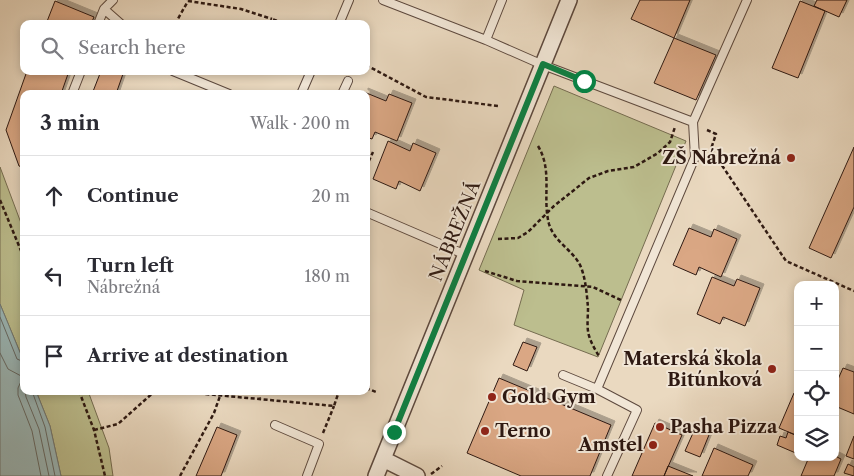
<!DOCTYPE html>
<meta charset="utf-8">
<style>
:root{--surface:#fff;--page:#f7f7f7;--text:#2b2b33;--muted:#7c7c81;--line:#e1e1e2}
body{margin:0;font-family:"Libre Caslon Text",serif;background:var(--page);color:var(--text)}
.controls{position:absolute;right:15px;bottom:15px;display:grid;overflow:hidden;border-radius:10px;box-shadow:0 2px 8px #0003}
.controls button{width:45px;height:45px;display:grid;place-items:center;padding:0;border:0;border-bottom:1px solid var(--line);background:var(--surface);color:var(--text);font:25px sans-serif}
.stop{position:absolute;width:15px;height:15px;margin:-11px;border:4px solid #0b8043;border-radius:50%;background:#fff}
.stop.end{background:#0b8043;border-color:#fff;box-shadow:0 1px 5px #0008}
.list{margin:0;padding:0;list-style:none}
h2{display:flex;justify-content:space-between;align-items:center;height:65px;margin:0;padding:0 20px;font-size:21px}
h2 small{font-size:16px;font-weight:400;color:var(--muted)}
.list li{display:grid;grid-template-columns:32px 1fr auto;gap:15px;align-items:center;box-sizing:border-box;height:80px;padding:0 20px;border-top:1px solid var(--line)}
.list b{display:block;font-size:19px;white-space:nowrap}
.list p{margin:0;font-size:16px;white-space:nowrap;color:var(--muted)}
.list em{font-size:16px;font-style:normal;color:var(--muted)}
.icon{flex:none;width:28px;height:28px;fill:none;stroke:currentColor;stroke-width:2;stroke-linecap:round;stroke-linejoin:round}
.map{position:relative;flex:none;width:854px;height:476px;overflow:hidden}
.search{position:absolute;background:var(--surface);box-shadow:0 2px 8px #0003;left:20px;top:20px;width:350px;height:55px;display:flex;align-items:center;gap:12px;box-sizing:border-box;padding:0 18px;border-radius:10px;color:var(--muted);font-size:19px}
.panel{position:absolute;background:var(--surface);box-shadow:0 2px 8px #0003;left:20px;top:90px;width:350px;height:305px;border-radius:10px}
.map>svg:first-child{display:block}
</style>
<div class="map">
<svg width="854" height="476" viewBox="0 0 854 476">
<defs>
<filter id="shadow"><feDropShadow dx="4" dy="-4" stdDeviation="0" flood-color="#0004"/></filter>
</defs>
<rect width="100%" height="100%" fill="#ead9c0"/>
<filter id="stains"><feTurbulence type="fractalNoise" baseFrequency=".004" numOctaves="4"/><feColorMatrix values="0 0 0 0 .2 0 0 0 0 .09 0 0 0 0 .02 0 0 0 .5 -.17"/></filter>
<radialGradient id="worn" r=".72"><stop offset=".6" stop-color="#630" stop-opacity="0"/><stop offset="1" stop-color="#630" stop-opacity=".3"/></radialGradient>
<path fill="#bcbe8e" stroke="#756c50" d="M554 86 686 141 598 357 514 325 524 290 479 270Z
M0 167 24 231V362L0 304Z
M36 391H88L109 448 113 476H61L50 426Z"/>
<path fill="#9ab9bb" stroke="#6f7977" d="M0 304 24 362V391H36L50 426 61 476H0Z"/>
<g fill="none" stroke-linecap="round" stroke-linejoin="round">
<path stroke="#646966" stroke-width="1" d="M0 317 17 359 24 362
M0 353 8 369 23 377 18 388V395L32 431 41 476
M25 391 26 397 39 429 49 476
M32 391 45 427 55 476"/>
</g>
<path fill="#daa784" stroke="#2e1912" filter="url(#shadow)" d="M640 0H690L674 38 631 19Z
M817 0H847L839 17 814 6Z
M55 1 94 17 91 24H46Z
M800 1 825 11 798 78 772 68Z
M674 38 716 55 696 100 654 83Z
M27 71H69L61 94H24V168L19 166 6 130Z
M101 71H124L116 94H92Z
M364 92 386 101 389 94 412 103 397 141 375 132 372 139 366 137V94H364Z
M388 141 410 151 413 143 436 153 420 191 399 181 396 189 373 179Z
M854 147V207L831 258 809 248Z
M689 228 711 237 714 229 737 239 721 277 699 267 696 275 673 265Z
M712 277 734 286 737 279 760 288 745 326 723 317 720 324 697 314Z
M523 342 537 347 527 371 513 365Z
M843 368 854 372V414L835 406V386Z
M499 378 611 425 590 476H521L467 453Z
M794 393 798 395V436L779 428Z
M655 423 682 435 664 476H632Z
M697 424 711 430 700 457 685 451Z
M217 427 237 435 230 453 221 476H196Z
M788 432 798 436 796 443 798 444V454L777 445 780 436 786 438Z
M854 436V459L846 456Z
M714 448 753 465 748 476H702Z
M835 456 841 459 834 476H801L809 457Z
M848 464 854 467V476L844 473Z
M668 466 693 476H664Z"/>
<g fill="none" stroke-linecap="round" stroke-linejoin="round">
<defs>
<path id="lane" d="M113 0 104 9 121 24
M383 0 486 40 502 0
M98 24 104 9
M339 24 349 0
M486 40 543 65 693 122
M173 71 229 94
M72 94 81 71
M301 94 311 71
M342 94 348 81
M366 212 466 255
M563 375 597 389 637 410 607 476
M597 389 695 157 693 122 747 0
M275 425 319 444 307 476"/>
<path id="street" d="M383 459 417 476
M376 476 569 0"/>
</defs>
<use href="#lane" stroke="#5d493e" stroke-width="10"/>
<use href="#street" stroke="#5d493e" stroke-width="18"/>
<path stroke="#2e1912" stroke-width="2.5" stroke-dasharray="4 2.5" stroke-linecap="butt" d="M188 1 241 9 272 19
M175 24 188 1
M270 24 272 19 286 24
M366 65 426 97 498 106
M707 130 716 134 711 149 786 261 854 291
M538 146C553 171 542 197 549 224 555 244 576 251 582 270 586 282 587 296 588 308 588 315 587 324 588 331 589 339 594 348 599 356
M366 167 373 152
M0 200 24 258
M498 239 518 238 528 232 554 206 589 178 608 171 634 167 658 153 670 142 675 127
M485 271 517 281 593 287 623 301
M366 388 376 392
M79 391 94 430 105 476
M173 391 334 406 339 391
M259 391 260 399
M94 430 118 424 155 391
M323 433 334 406
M431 474 442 466
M180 476 214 413 220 396"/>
<use href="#lane" stroke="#f1e6d6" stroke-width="8"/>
<use href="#street" stroke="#f1e6d6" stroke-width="15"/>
</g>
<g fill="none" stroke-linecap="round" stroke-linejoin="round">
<path stroke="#0b8043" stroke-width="6" d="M394 432 543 64 584 81"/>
</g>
<g fill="#8f2418" stroke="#f1e6d6" stroke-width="2">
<circle cx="791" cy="158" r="5"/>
<circle cx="772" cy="369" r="5"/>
<circle cx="492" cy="397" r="5"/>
<circle cx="660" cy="427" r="5"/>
<circle cx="485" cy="431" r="5"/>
<circle cx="653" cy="445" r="5"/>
</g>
<g text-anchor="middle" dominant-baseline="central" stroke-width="4" stroke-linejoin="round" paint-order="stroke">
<g font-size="18" font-weight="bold" fill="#2e1912" stroke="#f1e6d6" text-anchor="end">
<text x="781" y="158">ZŠ Nábrežná</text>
<text x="762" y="359">Materská škola<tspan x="762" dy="21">Bitúnková</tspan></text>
<text x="502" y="397" text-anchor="start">Gold Gym</text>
<text x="670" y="427" text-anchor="start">Pasha Pizza</text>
<text x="495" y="431" text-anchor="start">Terno</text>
<text x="643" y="445">Amstel</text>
</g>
<g font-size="18" fill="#2e1912" stroke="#f1e6d6">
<text transform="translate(455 231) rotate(-68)">NÁBREŽNÁ</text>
</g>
</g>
<rect width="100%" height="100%" filter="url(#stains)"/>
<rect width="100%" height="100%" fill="url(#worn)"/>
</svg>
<div class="controls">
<button>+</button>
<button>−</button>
<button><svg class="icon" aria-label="locate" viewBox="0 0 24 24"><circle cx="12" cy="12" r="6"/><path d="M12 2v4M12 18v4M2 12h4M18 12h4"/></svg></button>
<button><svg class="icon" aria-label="layers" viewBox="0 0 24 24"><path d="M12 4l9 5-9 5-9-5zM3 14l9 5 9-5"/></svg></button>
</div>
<div class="stop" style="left:584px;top:81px"></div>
<div class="stop end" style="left:394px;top:432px"></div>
<div class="search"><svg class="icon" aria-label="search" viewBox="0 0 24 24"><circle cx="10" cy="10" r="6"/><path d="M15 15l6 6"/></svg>Search here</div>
<section class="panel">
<h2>3 min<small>Walk · 200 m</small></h2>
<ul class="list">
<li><svg class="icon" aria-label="ahead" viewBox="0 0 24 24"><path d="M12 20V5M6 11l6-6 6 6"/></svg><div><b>Continue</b></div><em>20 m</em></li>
<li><svg class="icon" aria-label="left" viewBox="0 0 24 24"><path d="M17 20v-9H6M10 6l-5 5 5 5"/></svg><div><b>Turn left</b><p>Nábrežná</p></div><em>180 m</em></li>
<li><svg class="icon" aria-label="arrive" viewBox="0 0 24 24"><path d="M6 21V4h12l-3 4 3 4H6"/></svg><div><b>Arrive at destination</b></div></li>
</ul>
</section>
</div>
